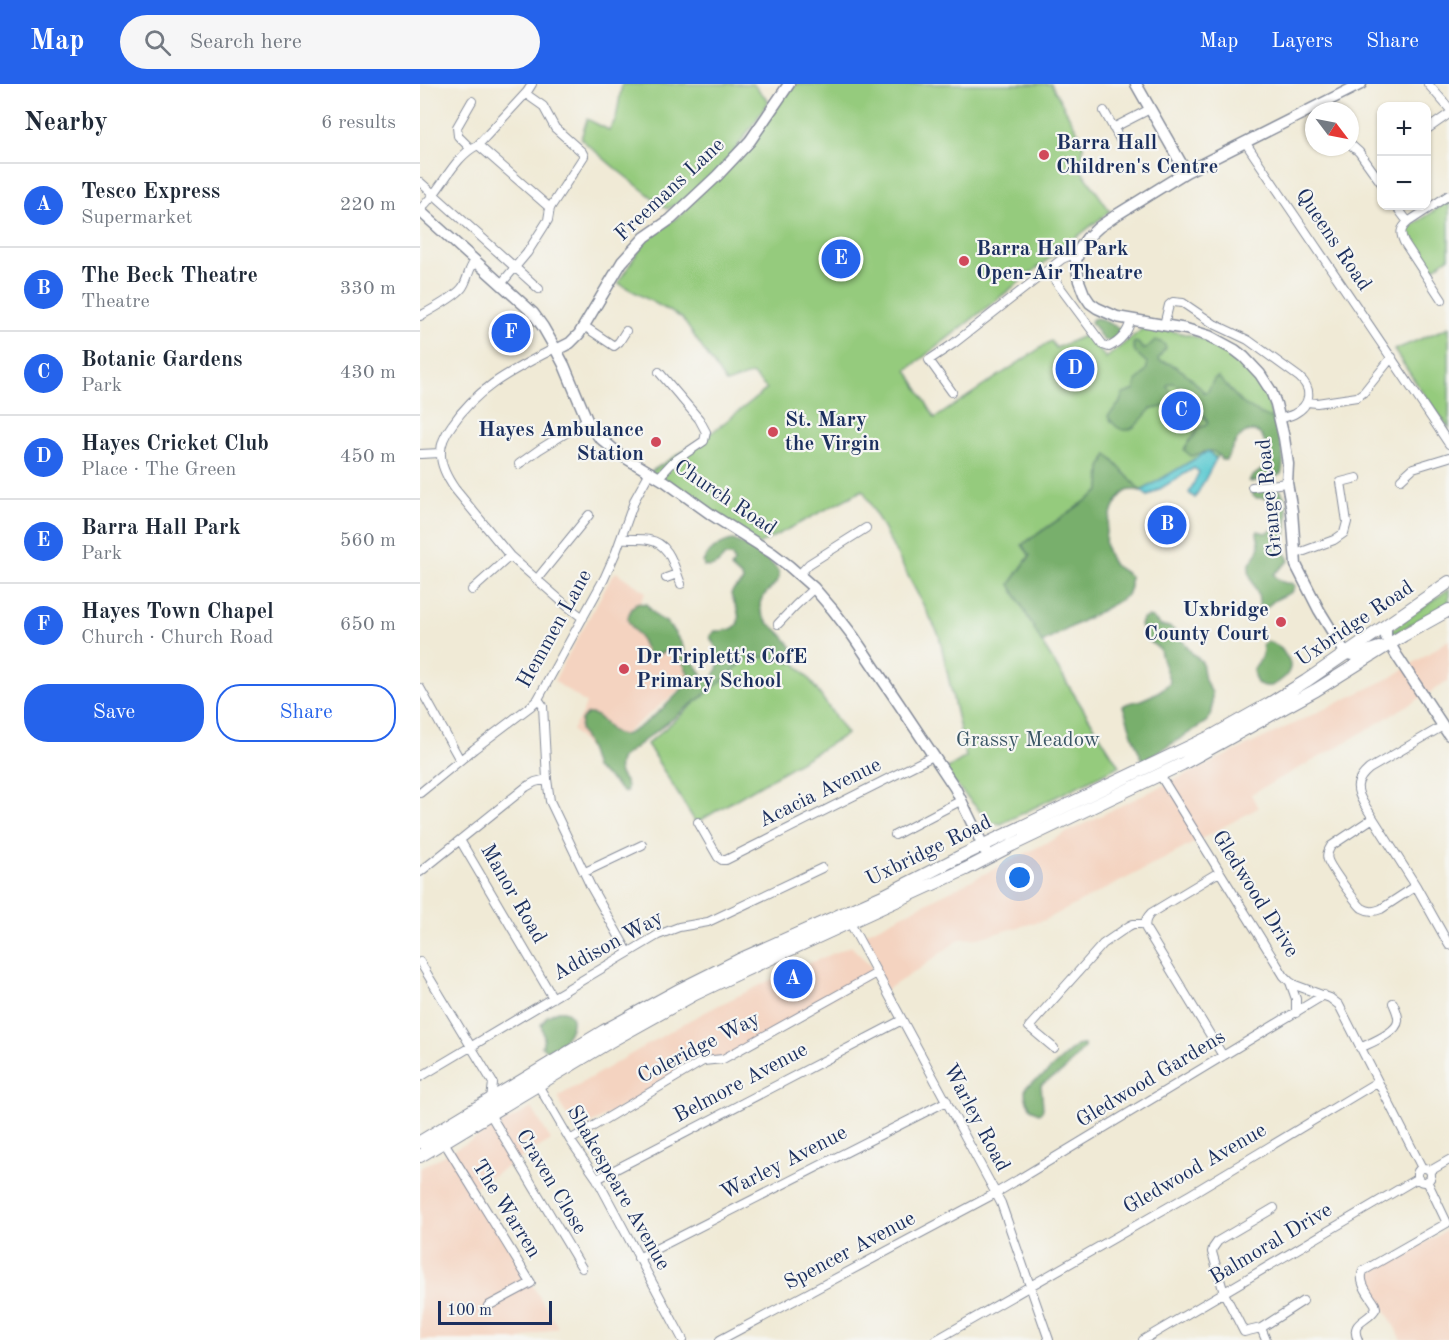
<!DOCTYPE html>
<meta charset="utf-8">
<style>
:root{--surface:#fff;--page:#f6f6f7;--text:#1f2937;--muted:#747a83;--line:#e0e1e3;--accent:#2563eb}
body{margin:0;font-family:"Old Standard TT",serif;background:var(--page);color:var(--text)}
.controls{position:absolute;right:18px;top:18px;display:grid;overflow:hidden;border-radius:12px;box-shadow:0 2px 4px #0004}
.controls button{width:54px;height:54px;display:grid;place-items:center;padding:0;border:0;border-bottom:2px solid var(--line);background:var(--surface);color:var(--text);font:30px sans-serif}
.compass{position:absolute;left:885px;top:18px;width:54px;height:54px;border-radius:50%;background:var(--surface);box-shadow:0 2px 4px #0004;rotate:122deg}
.scale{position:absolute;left:18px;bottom:15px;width:114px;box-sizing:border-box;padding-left:6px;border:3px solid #1b2f5e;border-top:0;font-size:16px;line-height:21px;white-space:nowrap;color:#1b2f5e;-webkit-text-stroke:4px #f6f6f2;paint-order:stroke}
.you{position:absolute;left:600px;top:794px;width:21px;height:21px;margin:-15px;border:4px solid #fff;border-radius:50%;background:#1a73e8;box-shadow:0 0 0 9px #1a73e833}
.badge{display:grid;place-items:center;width:39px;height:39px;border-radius:50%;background:var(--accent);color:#fff;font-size:20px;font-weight:700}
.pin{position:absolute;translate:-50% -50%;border:3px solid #fff;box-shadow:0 2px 6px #0006}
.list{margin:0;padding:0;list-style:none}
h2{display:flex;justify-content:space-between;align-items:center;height:78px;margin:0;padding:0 24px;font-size:26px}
h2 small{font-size:20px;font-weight:400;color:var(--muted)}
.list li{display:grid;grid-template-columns:39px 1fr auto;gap:18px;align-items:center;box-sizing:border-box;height:84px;padding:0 24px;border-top:2px solid var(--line)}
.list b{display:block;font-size:22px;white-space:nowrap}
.list p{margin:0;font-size:20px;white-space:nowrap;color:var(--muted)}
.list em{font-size:20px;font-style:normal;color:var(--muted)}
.actions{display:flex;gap:12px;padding:18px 24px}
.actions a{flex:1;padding:14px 0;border:2px solid var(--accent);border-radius:24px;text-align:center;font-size:21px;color:var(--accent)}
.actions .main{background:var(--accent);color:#fff}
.icon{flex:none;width:33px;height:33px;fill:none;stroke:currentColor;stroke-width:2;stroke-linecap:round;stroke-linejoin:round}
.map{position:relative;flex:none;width:1029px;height:1256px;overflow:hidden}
header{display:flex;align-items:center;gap:36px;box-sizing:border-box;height:84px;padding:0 30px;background:var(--accent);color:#fff}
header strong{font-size:28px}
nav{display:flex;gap:33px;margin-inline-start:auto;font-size:21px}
.search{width:420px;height:54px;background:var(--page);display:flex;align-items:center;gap:15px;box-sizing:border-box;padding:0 21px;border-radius:33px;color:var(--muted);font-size:22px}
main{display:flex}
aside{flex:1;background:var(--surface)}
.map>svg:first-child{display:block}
</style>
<header>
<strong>Map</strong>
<div class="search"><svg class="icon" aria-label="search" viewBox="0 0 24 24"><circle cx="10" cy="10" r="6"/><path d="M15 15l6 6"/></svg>Search here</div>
<nav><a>Map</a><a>Layers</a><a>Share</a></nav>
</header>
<main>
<aside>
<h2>Nearby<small>6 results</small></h2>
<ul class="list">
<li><span class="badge">A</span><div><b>Tesco Express</b><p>Supermarket</p></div><em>220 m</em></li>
<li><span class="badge">B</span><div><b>The Beck Theatre</b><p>Theatre</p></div><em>330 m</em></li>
<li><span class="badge">C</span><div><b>Botanic Gardens</b><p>Park</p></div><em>430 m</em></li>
<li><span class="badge">D</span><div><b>Hayes Cricket Club</b><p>Place · The Green</p></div><em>450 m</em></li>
<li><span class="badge">E</span><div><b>Barra Hall Park</b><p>Park</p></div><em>560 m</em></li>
<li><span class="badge">F</span><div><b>Hayes Town Chapel</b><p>Church · Church Road</p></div><em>650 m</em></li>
</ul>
<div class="actions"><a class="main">Save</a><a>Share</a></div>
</aside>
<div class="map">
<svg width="1029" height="1256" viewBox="0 0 1029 1256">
<rect width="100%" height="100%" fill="#f6f6f2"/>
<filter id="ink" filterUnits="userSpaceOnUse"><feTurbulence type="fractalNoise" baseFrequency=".0167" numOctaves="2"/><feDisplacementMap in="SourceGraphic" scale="12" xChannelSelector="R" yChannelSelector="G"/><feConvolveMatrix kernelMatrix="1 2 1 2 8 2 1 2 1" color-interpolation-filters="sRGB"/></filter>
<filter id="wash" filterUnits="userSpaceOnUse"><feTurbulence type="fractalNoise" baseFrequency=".008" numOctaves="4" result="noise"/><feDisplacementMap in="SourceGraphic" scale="24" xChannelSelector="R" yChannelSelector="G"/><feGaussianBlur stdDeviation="1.35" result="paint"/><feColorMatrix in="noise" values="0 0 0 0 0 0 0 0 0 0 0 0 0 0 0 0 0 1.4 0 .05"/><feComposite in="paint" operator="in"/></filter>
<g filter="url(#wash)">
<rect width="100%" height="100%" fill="#f0ead6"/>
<path fill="#f4d3c0" d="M196 488 226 508 217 525 275 593 176 673 152 646 163 628 166 619 134 597 192 492Z
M1029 556V597L909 668 831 710 838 724 744 775 625 836 558 854 540 855 502 883 466 906 442 851 698 723 972 593Z
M431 862 457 889 303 975 283 978 158 1047H156L140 1020 139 1012 268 937 297 922 361 891Z
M112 1024 131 1056 52 1104 138 1243 98 1256H0V1084Z
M1029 1145V1256H982L946 1192Z"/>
<path fill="#95cb7d" stroke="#587d6e" stroke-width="1.5" d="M202 0H333L349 17C324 55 289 107 247 125L196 85 161 55 167 35 189 46 196 35Z
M376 0H631L663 57 662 87 690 127 487 286 515 334 631 257 636 264 666 251 686 274 726 242C779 252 825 259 847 315 850 324 852 334 854 342L835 337 809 354 796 375 788 367 721 407 687 370 681 384 680 407 603 460 610 471 590 500 622 559 699 682 581 740 570 738 523 687 546 673 519 551 443 406 338 461 230 388 286 353 347 305 332 290 306 299 262 234 198 199 226 155 262 130 365 11Z
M1029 117V173L1010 187 984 147Z
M1029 243V344L1007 315 974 266Z
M1029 505V519L970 552 971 546Z
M352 553 390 596 427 650 276 739 227 660Z"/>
<path fill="#78af6c" stroke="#4a6f65" stroke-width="1.5" d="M677 234C684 237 698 242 702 247L696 254 691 257 683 256 671 238 673 235Z
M735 256 743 259 746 263 745 266 743 267 738 275 739 277C758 279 772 295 785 309L788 307 794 295 798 293C805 300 812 308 819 316 828 325 843 331 854 335 858 352 867 373 861 390L853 394 832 398 829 397C832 390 843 388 848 378 847 371 846 361 843 354 841 351 839 349 836 348 820 342 812 366 806 376H802C793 361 785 369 771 372L764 366C767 356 774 357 777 344L785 342 788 338 784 332 774 330C771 325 772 321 771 315 769 308 759 303 753 299L749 300 747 303 753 310C750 322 743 324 731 325 721 334 712 354 697 343 693 339 690 337 688 332L699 320 703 310 715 306 716 297C722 291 728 289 727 279L715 268 713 260 715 258 718 259 723 265H726Z
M687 370 721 407C716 406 712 405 707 407 693 414 683 449 686 463 687 468 691 477 694 481 698 484 705 488 710 492V503L707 511 695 519 622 559 590 500 610 472 602 461 680 407 681 384Z
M843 405 860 406 865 414 868 430 866 451 859 461 860 465 866 470 869 477 854 490C857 497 865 500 872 499L875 502 872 508 855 516 842 527 839 526C839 521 839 515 838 511 835 502 829 494 829 484 829 476 839 472 839 463 840 458 837 453 837 449L838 447C843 449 847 450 852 446 855 443 858 439 859 434 861 424 854 415 843 414 840 414 837 415 834 413 833 412 833 410 832 409L835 407Z
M313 456C323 460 361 480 359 492 356 508 332 509 343 532 346 538 350 541 356 545 364 552 375 565 376 576L371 579 346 573 335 574 325 576 301 598 201 674C192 694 211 694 206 708H203L191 696 175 684 169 664 160 646 161 636 167 630C183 628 186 649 201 651 213 653 261 610 266 599 268 596 268 592 268 589L261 575 254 567C245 565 239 572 230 572 224 566 224 560 220 554 210 538 201 538 216 519L226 520 237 533 246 538 252 545 262 560 267 574 276 581 284 593 287 594H293C298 586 301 574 297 565 294 560 291 557 290 552L295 547C307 547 322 546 318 529 317 522 312 516 311 510 313 504 320 502 323 497L322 494 311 484 314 478 312 472H305C299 479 294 485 284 482L283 478C288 467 301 458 313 456Z
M728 533 732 534 741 542 749 543 754 546 771 568 782 578 785 596 792 609V629L791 632 786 638 753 659 724 676 721 673 713 653 703 622C708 618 714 618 721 616 731 612 744 606 750 598L742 575 740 566 727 555 720 541 722 535Z
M847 557C855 559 862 564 866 572 868 574 870 577 870 581 871 590 859 599 851 602 846 603 841 601 837 599 828 580 839 584 842 571 843 569 843 563 842 561Z
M138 927C163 924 152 961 126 966L122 963 124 953 121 941 127 932Z
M662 961H664V964C657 972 650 980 643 987 637 993 628 995 621 1001L623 1024 622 1027 619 1029C609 1026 603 1013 606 1003L624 991 656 962Z"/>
<path fill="#5dcad1" stroke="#3c7c98" stroke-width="1.5" d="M788 367 796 375 775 414 769 409 779 388 774 384 728 412 721 407Z"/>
</g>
<g filter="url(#ink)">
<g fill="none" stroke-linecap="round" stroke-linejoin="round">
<defs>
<path id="minor" d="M1008 0 1029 24
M684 27 702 59
M693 44 730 25
M1006 46 1029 30
M825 58C893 159 962 259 1029 360
M930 60 939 68 962 100
M58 61 130 124
M50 64 38 52 37 43 52 17
M0 98 119 205
M976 122 988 138
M0 126C4 121 9 116 13 111 26 95 38 70 58 61L107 8 112 0
M628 187 683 261 689 263C701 257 708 249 711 235
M81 200 107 169 128 136 130 124 164 72 162 68 135 44 123 22 106 10
M1022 216 984 158C980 149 980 145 988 138L1029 111
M0 232C11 226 35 213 42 204 48 196 48 185 55 177
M744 241 749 221 753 218 763 219 794 240 828 256 879 293C893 305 891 321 874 330 870 332 865 333 860 335
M164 242 194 262 199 258 206 247
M135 264C96 285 58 302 32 341 26 349 20 360 21 371 21 383 28 395 35 405L90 472 147 522 163 534
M532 308 509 276 533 260 642 175 649 172 657 173
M887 318 897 319 937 313 944 308 972 273
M0 370 21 369
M99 380 120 365 167 336
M239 393 253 378 284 357 286 348 279 335 239 288
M981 395 993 384 1029 373
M832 403 867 399
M201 454C210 456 220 454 229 456 250 459 254 483 261 500
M876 470 914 456 924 449 927 438 921 398 937 394
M379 491 389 480 446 444
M246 494 257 490
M117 495 169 431
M52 506 90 472
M358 540 375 522 394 504
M0 604 40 676
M118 615 123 622 127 695 130 717 171 803 208 868
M1023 642 949 685C935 697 935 705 944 720L996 802 1029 861
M740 691 864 892 870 898 875 901 910 914 919 921 1002 1084
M0 709 54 665 111 622 118 615 184 495 196 468 215 415 230 388
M953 734 911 762C908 767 906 771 908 776 910 783 937 820 942 824 949 828 954 828 961 825L996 802
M278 738 298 773 302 776H306L513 672
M475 751 542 716
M40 756 133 914
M0 788 106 703 115 698 127 695
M165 788 222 761
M799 788 731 829C726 834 724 839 726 845L803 972
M430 839 581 1119 629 1256
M0 878 73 999 71 1015
M870 898 876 915V929
M634 964 609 943 683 860 709 842 713 840H725
M940 964C950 959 977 949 978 937 979 931 975 924 973 919
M0 993 238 851 259 843 288 838 402 784
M118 1001 150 1056 177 1095 263 1256
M70 1030 162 1184
M150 1056 283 977 303 975 457 889
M24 1058 111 1199 68 1222
M997 1091a7 7 0 1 1 14 0a7 7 0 1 1-14 0Z
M1010 1087 1029 1076
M177 1095 482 936
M218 1174 527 1017
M841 1244 883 1217
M300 1256 576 1109 904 911
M516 1256 771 1110 957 998
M723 1256 998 1094
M846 1256 841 1244 824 1248 804 1209 792 1168 793 1164 798 1157 854 1124
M938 1256C929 1237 949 1238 956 1224L955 1220C949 1210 938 1199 943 1187L1027 1139 1007 1097"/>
<path id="tertiary" d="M716 0 766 88
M941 0 766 88 698 130 679 143 667 154 660 164 656 177 659 197 664 210 670 219 677 224 697 233 766 245 789 252 815 266 824 273 840 290 851 307 856 320 864 354 868 380 867 399 872 427 876 481 899 526 926 570 934 571 959 563
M0 127 113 229 123 243 135 264 144 281 167 336 179 353 199 370 246 398 292 431 352 469 369 482 394 504 413 526 433 552 479 620 535 704 566 768
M136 266 150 259 159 250 202 178 225 153 251 135 297 92 330 57 369 0
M966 542V553L977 572 1029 651"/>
<path id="primary" d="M0 1058 184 947 261 905 319 876 465 811 543 771 794 651 849 620 886 597 1029 498
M0 1072 189 958 275 910 321 888 546 785 592 761 762 680 896 606 984 551 1029 526"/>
</defs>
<use href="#minor" stroke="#868c9a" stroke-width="10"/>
<use href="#tertiary" stroke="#868c9a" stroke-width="13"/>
<use href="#primary" stroke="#868c9a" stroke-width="14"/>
<use href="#minor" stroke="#fff" stroke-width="8"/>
<use href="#tertiary" stroke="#fff" stroke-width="10"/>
<use href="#primary" stroke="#fff" stroke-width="12"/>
</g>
</g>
<g fill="#d1495b" stroke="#f6f6f2" stroke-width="2">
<circle cx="624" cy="71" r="6"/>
<circle cx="544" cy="177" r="6"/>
<circle cx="353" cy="348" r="6"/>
<circle cx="236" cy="358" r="6"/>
<circle cx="861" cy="538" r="6"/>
<circle cx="204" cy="585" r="6"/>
</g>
<g text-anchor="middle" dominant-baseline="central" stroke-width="4.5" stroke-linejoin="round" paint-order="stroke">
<g font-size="21" font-weight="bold" fill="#1b2f5e" stroke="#f6f6f2" text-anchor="start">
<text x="636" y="59">Barra Hall<tspan x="636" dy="24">Children's Centre</tspan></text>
<text x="556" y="165">Barra Hall Park<tspan x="556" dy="24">Open-Air Theatre</tspan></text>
<text x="365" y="336">St. Mary<tspan x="365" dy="24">the Virgin</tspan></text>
<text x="224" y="346" text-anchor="end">Hayes Ambulance<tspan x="224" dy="24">Station</tspan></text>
<text x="849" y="526" text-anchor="end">Uxbridge<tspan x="849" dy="24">County Court</tspan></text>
<text x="216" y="573">Dr Triplett's CofE<tspan x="216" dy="24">Primary School</tspan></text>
</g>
<g font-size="21" fill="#1b2f5e" stroke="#f6f6f2">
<text transform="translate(250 106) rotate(-43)">Freemans Lane</text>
<text transform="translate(913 156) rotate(56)">Queens Road</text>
<text transform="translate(305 414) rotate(34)">Church Road</text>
<text transform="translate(850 414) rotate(-96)">Grange Road</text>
<text transform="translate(935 540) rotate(-34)">Uxbridge Road</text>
<text transform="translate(135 545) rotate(-61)">Hemmen Lane</text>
<text transform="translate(400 709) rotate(-26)">Acacia Avenue</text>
<text transform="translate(509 767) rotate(-26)">Uxbridge Road</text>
<text transform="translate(93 810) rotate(60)">Manor Road</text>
<text transform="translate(835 810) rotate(58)">Gledwood Drive</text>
<text transform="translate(188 862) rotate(-29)">Addison Way</text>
<text transform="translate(279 964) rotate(-27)">Coleridge Way</text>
<text transform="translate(731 995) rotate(-31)">Gledwood Gardens</text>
<text transform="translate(321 999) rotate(-28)">Belmore Avenue</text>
<text transform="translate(556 1034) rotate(62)">Warley Road</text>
<text transform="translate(364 1079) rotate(-27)">Warley Avenue</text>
<text transform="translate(775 1085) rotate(-30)">Gledwood Avenue</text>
<text transform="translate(131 1098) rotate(59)">Craven Close</text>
<text transform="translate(198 1104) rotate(60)">Shakespeare Avenue</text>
<text transform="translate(86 1125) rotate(58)">The Warren</text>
<text transform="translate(851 1160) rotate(-31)">Balmoral Drive</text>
<text transform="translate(430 1167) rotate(-28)">Spencer Avenue</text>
</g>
<g font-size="21" fill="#3a5666" stroke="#f6f6f2">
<text x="608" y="656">Grassy Meadow</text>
</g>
</g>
</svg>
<div class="controls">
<button>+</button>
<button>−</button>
</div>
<svg class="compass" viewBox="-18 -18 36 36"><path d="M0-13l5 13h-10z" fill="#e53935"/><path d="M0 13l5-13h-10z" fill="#747a83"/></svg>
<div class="scale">100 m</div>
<div class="you"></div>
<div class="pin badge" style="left:373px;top:895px">A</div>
<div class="pin badge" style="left:747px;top:441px">B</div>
<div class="pin badge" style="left:761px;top:327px">C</div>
<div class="pin badge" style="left:655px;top:285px">D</div>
<div class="pin badge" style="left:421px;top:175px">E</div>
<div class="pin badge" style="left:91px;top:249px">F</div>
</div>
</main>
